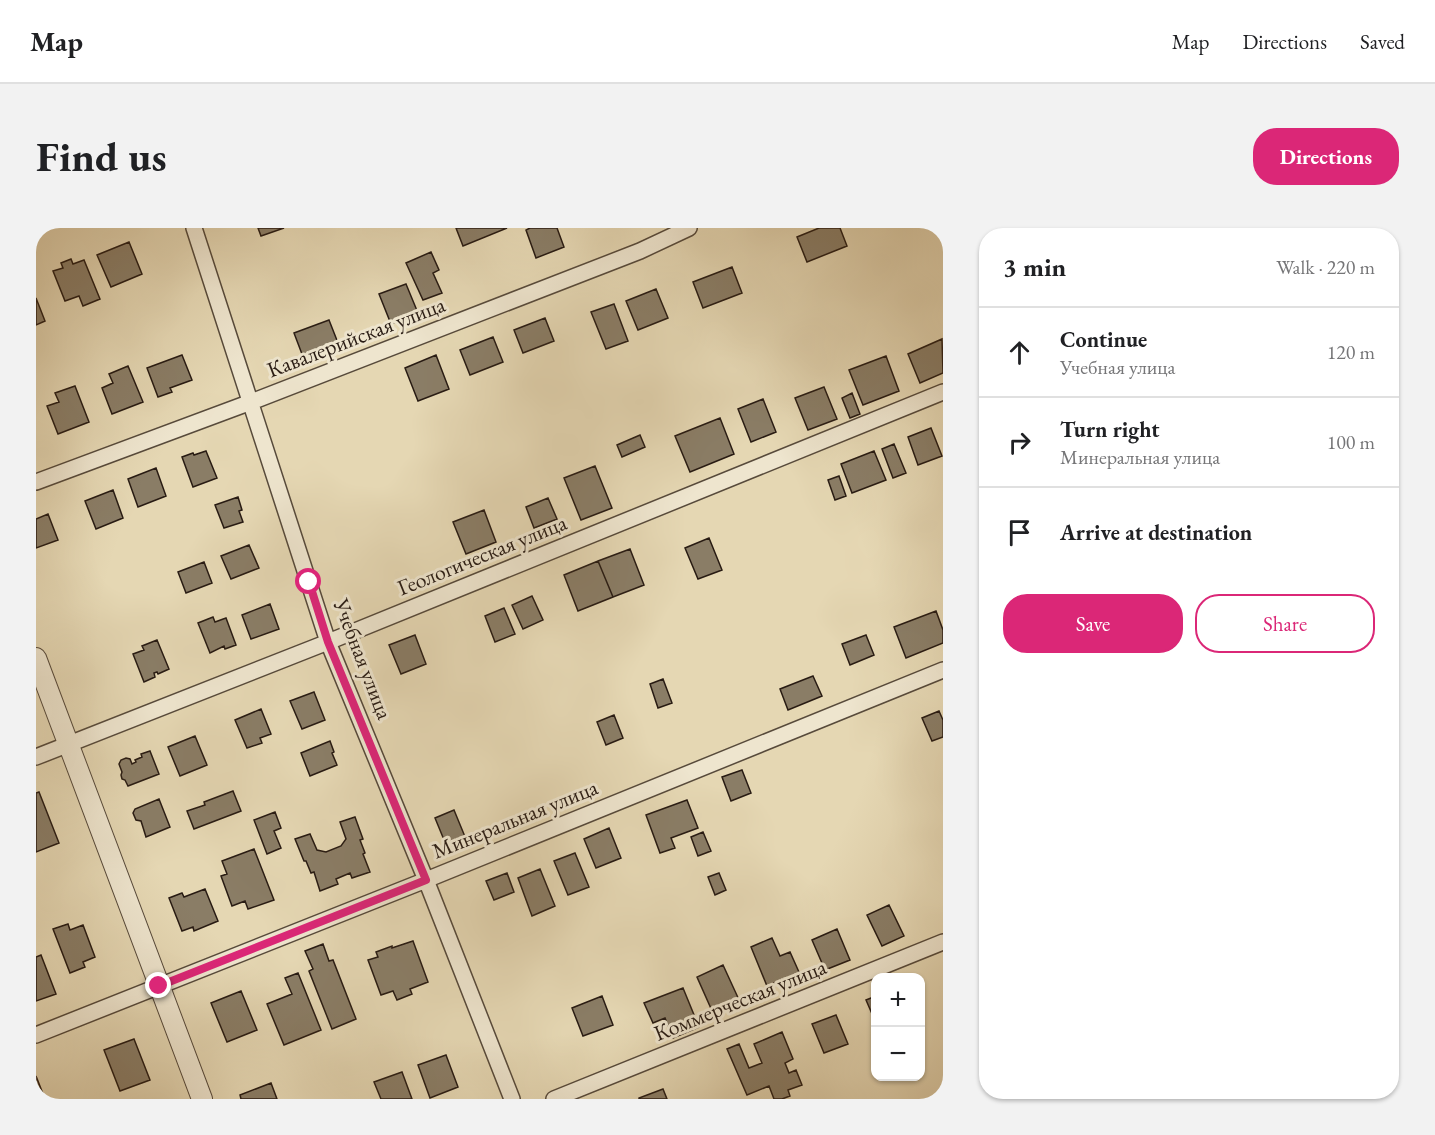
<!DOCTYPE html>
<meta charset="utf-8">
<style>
:root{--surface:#fff;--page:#f2f2f2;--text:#202124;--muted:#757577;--line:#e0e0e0;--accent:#db2777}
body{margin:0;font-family:"EB Garamond",serif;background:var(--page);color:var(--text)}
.controls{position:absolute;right:18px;bottom:18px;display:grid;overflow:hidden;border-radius:12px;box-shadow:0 2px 4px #0004}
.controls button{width:54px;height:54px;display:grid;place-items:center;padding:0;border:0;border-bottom:2px solid var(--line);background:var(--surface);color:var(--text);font:30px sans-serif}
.stop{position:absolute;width:18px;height:18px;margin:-14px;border:4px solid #db2777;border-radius:50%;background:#fff}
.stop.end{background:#db2777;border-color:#fff;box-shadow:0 2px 6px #0008}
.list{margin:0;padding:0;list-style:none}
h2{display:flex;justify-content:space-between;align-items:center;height:78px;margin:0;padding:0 24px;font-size:26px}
h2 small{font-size:20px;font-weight:400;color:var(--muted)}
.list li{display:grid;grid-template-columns:39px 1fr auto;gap:18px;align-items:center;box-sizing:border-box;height:90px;padding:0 24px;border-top:2px solid var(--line)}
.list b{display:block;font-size:22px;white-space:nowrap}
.list p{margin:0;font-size:20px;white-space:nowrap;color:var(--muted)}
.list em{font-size:20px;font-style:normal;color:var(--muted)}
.actions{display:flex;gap:12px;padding:18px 24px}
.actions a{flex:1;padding:14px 0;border:2px solid var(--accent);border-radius:24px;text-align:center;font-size:21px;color:var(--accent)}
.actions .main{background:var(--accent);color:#fff}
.icon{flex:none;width:33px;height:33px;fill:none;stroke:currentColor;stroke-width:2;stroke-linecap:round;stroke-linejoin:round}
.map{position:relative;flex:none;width:907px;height:871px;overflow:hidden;border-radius:24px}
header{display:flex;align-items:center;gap:36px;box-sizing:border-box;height:84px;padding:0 30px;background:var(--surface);border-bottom:2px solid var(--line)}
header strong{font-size:28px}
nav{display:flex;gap:33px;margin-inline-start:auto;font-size:21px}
.intro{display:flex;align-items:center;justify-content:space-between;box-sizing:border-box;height:144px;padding:0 36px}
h1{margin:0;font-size:42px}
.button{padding:15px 27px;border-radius:24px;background:var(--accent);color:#fff;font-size:21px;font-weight:700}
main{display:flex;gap:36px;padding:0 36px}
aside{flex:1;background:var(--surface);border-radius:24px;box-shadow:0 2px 4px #0004}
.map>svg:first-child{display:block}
</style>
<header>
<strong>Map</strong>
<nav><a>Map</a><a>Directions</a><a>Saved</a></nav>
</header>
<div class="intro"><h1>Find us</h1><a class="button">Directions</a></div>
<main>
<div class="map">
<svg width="907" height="871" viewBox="0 0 907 871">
<rect width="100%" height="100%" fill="#e5d7b3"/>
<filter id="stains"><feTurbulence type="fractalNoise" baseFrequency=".00333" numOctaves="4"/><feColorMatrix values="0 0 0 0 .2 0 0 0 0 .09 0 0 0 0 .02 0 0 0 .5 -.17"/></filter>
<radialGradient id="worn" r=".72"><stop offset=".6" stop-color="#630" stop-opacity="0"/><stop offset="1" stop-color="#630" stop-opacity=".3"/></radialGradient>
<path fill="#8a7d66" stroke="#281b13" stroke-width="1.5" d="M222 0H248L225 8Z
M420 0H471L427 18Z
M494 0H521L528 19 500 30 490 2Z
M783 0H804L811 18 771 34 761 9Z
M93 14 106 46 75 59 61 27Z
M395 24 403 42 397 45 406 65 387 72 370 35Z
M35 31 37 36 48 32 64 71 47 78 43 68 29 73 17 43 27 40 25 35Z
M696 39 706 65 667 80 657 54Z
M370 56 382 85 355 96 343 66Z
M620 61 632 90 602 102 590 73Z
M0 70 9 93 0 97Z
M578 76 592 113 570 121 555 84Z
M509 90 518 113 487 125 478 102Z
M293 92 304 120 269 134 258 105Z
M457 109 467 134 434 147 424 122Z
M906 111 907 145 884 155 872 126Z
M146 127 156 152 134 160 136 164 122 169 111 140Z
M400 127 413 161 382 173 369 140Z
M850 128 863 163 827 177 813 142Z
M92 138 107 174 76 186 66 160 77 155 73 146Z
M39 158 53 194 22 206 11 178 23 174 19 165Z
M788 159 801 191 772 202 759 170Z
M816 165 824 186 814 190 806 170Z
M727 171 740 204 715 214 702 181Z
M684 190 698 226 654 244 639 208Z
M895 200 906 228 882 237 872 209Z
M604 207 609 219 586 229 581 217Z
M858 216 870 245 857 250 846 221Z
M170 223 181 250 157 259 146 229 157 225 158 227Z
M838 223 850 252 816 265 805 236Z
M559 238 576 280 545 292 528 250Z
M120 240 130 268 102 279 92 251Z
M803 248 810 268 799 272 792 252Z
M77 262 87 290 60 301 49 273Z
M202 269 206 282 203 283 207 294 188 300 179 277Z
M512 270 521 291 498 300 490 279Z
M448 282 460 314 430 326 417 294Z
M12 286 22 312 0 320V291Z
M673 310 686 342 662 351 649 320Z
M213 317 223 340 195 351 185 328Z
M594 321 608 357 577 369 562 333Z
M562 333 577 369 542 383 528 347Z
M168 334 176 355 150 365 142 344Z
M496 368 507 392 487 401 476 377Z
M234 376 243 401 215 411 206 387Z
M468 380 479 406 459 414 449 388Z
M900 383 907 402V415L870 430 858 399Z
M177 389 179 394 190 390 200 417 189 421 188 418 174 425 162 395Z
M379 407 390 436 365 446 353 417Z
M830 407 838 427 814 437 806 416Z
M121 412 133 441 122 446 121 444 118 445 119 449 108 454 97 426 108 422 106 418Z
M777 448 786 468 752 482 744 461Z
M627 451 636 475 622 480 614 456Z
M278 464 289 492 266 501 254 473Z
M225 481 235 506 224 510 226 515 211 520 199 492Z
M903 483 907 492V509L896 513 886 490Z
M578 487 587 510 570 517 561 494Z
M159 508 171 537 144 548 132 519Z
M294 513 298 524 296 525 301 537 274 548 265 525Z
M114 523 123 546 92 558 89 552 86 551 85 547 86 544 83 536 85 532 90 530 94 531 96 536 100 534 99 532 106 529 105 526Z
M706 542 715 565 695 573 686 549Z
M197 563 205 583 158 601 151 583 169 577 168 574Z
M3 564 23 615 0 624V565Z
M123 571 134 599 110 609 105 593 100 592 97 585 99 581Z
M651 572 662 600 635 610 639 620 624 625 610 587Z
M418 582 432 616 413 624 399 590Z
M239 584 245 600 238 603 245 620 231 626 218 592Z
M319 589 327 611 324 612 329 625 327 626 334 644 316 650 314 645 300 651 302 656 284 663 278 644 275 645 270 633H268L259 611 274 606 281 622 290 624 305 618 310 611 304 594Z
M573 600 585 630 560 640 548 611Z
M667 604 675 623 662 628 655 609Z
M218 621 238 672 212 681 209 673 196 678 185 648 191 646 186 633Z
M539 625 553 659 532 667 518 633Z
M504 641 519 678 496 688 482 650Z
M471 645 478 664 458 672 450 653Z
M683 645 690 662 679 667 672 649Z
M169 661 182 693 158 703 157 699 146 703 133 670 146 665 148 669Z
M853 677 868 708 846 718 831 687Z
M32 696 34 702 47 697 59 729 47 734 49 739 34 745 17 701Z
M801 701 814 732 789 742 776 712Z
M736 710 744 728 754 724 767 753 752 759 748 751 731 758 715 719Z
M377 713 392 754 374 761 376 766 361 772 357 763 345 767 332 732 342 729 340 724 356 718V720Z
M287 716 293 733 297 732 320 791 296 801 273 743 277 741 269 723Z
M5 727 20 766 0 773V729Z
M687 737 704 774 677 785 661 749Z
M262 745 285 802 248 817 231 776 256 766 249 750Z
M647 760 663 799 637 810 629 790 617 795 608 775Z
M205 763 221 802 191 814 175 775Z
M566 768 577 797 547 808 536 780Z
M840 768V795L830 772Z
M800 787 812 816 788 825 776 796Z
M746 804 757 831 749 835 753 845 760 842 766 857 752 862 754 868 746 871H738L733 858 711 867 691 821 703 816 713 840 726 835 718 816Z
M98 811 114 852 84 863 68 822Z
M410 827 422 859 394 870 382 837Z
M366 844 376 871H345L338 854Z
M0 848 9 871H0Z
M235 855 241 871H205L204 867Z
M627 861 631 871H603V870Z"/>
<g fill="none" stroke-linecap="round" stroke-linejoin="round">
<defs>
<path id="minor" d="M158 0 292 414 390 652 476 871
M0 254 215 174 604 23 653 0
M0 529 292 414 907 164
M0 807 390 652 907 442
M518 871 907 714"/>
<path id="tertiary" d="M0 430 166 871"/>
</defs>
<use href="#minor" stroke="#574a3b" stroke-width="18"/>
<use href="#tertiary" stroke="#574a3b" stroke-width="22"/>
<use href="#minor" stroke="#eee5ce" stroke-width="15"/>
<use href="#tertiary" stroke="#eee5ce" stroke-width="20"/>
</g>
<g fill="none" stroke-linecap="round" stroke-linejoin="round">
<path stroke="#db2777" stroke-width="8" d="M123 758 390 652 292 414 273 354"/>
</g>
<g text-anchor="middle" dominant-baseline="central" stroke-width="6" stroke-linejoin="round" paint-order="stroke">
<g font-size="22" fill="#281b13" stroke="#eee5ce">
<text transform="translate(320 109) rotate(-21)">Кавалерийская улица</text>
<text transform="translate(446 327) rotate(-22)">Геологическая улица</text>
<text transform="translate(327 431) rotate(69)">Учебная улица</text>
<text transform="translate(479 591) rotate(-22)">Минеральная улица</text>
<text transform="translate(704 772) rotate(-22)">Коммерческая улица</text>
</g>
</g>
<rect width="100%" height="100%" filter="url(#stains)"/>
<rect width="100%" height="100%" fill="url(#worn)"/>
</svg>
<div class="controls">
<button>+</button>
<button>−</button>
</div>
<div class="stop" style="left:273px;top:354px"></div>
<div class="stop end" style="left:123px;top:758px"></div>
</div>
<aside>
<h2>3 min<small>Walk · 220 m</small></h2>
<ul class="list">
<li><svg class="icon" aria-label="ahead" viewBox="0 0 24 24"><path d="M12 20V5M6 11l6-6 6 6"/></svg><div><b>Continue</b><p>Учебная улица</p></div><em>120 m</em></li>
<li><svg class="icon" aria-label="right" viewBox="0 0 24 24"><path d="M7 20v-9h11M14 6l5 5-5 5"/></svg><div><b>Turn right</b><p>Минеральная улица</p></div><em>100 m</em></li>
<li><svg class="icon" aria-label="arrive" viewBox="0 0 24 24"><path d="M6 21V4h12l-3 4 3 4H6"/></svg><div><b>Arrive at destination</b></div></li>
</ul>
<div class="actions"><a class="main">Save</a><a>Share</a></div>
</aside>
</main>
